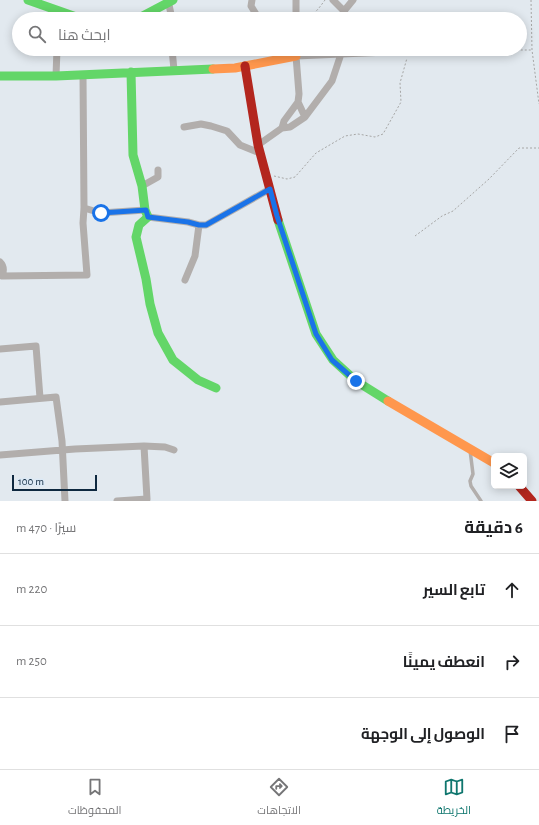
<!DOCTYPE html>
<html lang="ar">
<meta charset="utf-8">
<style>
:root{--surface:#fff;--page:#f6f6f6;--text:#202124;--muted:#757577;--line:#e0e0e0;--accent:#0f766e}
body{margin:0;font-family:"Alegreya Sans",Cairo,sans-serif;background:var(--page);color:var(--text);direction:rtl}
.controls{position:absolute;right:12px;bottom:12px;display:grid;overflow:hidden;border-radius:6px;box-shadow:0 2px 10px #0003}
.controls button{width:36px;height:36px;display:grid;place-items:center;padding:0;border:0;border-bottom:1px solid var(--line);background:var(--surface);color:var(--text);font:20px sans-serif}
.scale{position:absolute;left:12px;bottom:10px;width:85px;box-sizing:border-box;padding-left:4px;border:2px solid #0e283f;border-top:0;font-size:11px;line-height:14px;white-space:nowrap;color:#0e283f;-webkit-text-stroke:3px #dce9f5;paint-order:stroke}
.stop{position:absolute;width:12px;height:12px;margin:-9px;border:3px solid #1a73e8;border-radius:50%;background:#fff}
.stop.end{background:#1a73e8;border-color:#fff;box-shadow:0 1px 4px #0008}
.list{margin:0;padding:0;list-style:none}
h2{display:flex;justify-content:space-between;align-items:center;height:52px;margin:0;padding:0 16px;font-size:17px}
h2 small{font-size:13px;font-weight:400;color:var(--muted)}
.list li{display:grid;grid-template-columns:26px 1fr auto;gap:12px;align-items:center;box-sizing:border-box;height:72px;padding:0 16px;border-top:1px solid var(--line)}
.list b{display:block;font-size:15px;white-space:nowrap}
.list em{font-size:13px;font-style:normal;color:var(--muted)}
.icon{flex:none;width:22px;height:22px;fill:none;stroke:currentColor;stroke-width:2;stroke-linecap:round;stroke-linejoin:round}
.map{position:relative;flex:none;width:539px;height:501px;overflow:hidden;direction:ltr}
.search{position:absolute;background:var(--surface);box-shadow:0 2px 10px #0003;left:12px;right:12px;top:12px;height:44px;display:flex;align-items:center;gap:10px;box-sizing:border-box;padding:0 14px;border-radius:22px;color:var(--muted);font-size:15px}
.sheet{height:268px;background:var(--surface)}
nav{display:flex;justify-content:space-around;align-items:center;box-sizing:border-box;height:56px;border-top:1px solid var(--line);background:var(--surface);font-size:11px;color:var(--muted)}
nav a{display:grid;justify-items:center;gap:2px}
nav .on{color:var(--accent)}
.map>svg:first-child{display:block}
</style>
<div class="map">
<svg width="539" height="501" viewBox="0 0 539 501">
<rect width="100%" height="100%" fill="#e2e9ef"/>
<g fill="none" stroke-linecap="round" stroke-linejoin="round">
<path stroke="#a6a6a5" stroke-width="1" stroke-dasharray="2 2" stroke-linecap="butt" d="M531 0 532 50 539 104
M303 19C314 16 319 8 325 0
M417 50 459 53 489 50H532
M274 176 287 179 295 177 316 153 345 136 358 134 375 137 383 134 401 102 400 83 407 58
M415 236 442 216 453 211 489 179 519 148H539"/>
<path stroke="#b2aeac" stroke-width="3.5" d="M470 450 473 474 470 481 471 486 481 501"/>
<path stroke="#b2aeac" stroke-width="7" d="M168 0 172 19
M252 0 251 6 259 19
M296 0V19
M333 0 344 11 347 19
M344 11 353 0
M172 49 174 70
M56 76 57 49
M298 102 299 94 296 56 410 51
M184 127 201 124 211 126 227 131 240 145 260 153
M282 128 284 121 298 102 305 117
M258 145 282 128 290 127 305 117 332 81 342 51
M142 186 158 177V170
M84 208 101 213 145 210
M148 217 188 222 199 225 195 256 185 280
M199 225H206L270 189
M0 262C4 266 4 271 2 276L87 275 83 223 84 208 83 75
M0 349 36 346 40 398
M0 402 56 397 62 441 65 501
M144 446 165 447 174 450
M0 455 75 449 144 446 147 499 117 501"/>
<path stroke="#63d668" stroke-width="9" d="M28 0 82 19
M133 19 139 18 173 0
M131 72 133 155 142 186 145 210 148 217 139 225 136 237 146 279 150 304 158 333 173 360 198 380 216 388
M0 76H56L213 69
M278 220 316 334 333 360 356 381 388 401"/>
<path stroke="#ff974d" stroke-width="9" d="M213 69 235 68 296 56V49
M388 401 494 463"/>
<path stroke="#b3261e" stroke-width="9" d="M245 66 258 145 278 220
M519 486 532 501"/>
</g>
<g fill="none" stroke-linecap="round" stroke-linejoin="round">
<path stroke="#1a73e8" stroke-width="5" d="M101 213 146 210 148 217 188 222 199 225H206L270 189 277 216 316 334 332 360 356 381"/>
</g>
</svg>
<div class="controls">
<button><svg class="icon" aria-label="layers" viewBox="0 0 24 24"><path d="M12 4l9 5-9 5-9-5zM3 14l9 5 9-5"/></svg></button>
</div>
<div class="scale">100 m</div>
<div class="stop" style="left:101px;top:213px"></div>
<div class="stop end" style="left:356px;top:381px"></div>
<div class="search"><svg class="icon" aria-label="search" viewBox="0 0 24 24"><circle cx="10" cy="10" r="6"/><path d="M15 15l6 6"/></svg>ابحث هنا</div>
</div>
<section class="sheet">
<h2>6 دقيقة<small>سيرًا · 470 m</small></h2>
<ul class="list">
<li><svg class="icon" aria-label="ahead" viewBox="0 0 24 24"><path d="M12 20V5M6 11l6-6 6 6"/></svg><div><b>تابع السير</b></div><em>220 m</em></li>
<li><svg class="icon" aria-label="right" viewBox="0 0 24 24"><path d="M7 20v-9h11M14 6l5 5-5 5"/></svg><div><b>انعطف يمينًا</b></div><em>250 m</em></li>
<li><svg class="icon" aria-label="arrive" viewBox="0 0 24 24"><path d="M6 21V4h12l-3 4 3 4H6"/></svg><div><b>الوصول إلى الوجهة</b></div></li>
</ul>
</section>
<nav>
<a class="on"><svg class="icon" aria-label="map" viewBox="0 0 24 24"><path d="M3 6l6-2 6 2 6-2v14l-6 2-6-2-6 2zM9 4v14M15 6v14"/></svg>الخريطة</a>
<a><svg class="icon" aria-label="directions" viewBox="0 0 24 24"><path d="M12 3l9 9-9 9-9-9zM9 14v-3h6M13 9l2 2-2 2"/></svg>الاتجاهات</a>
<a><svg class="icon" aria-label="saved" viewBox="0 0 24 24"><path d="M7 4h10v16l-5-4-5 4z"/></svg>المحفوظات</a>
</nav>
